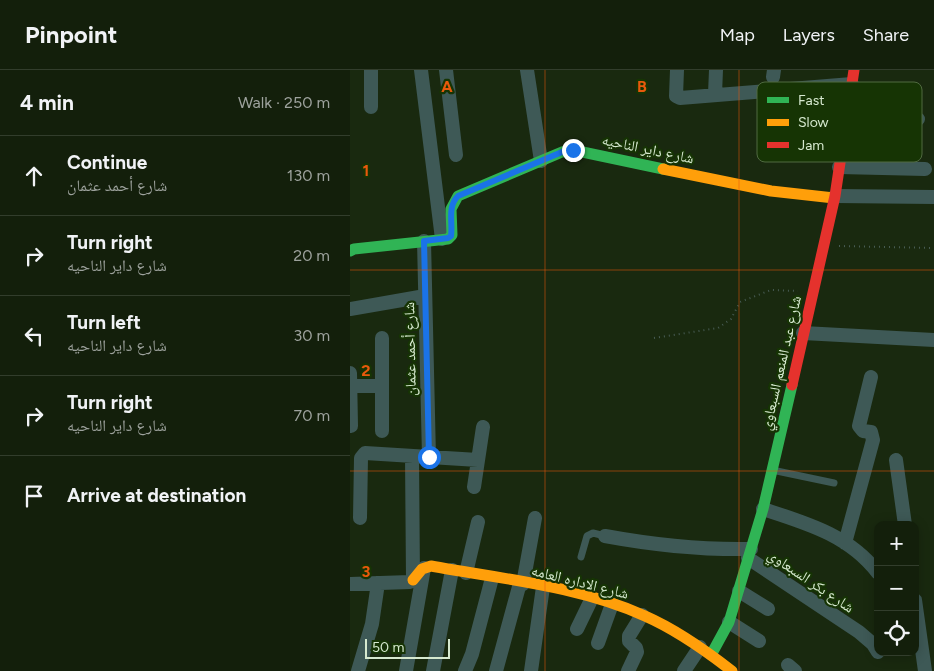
<!DOCTYPE html>
<meta charset="utf-8">
<style>
:root{--surface:#131f0b;--page:#1c2714;--text:#f1f3f6;--muted:#9da29d;--line:#323d2c}
body{margin:0;font-family:Figtree,"Noto Naskh Arabic",sans-serif;background:var(--page);color:var(--text)}
.controls{position:absolute;right:15px;bottom:15px;display:grid;overflow:hidden;border-radius:10px;box-shadow:0 2px 12px #0003}
.controls button{width:45px;height:45px;display:grid;place-items:center;padding:0;border:0;border-bottom:1px solid var(--line);background:var(--surface);color:var(--text);font:25px sans-serif}
.scale{position:absolute;left:15px;bottom:12px;width:85px;box-sizing:border-box;padding-left:5px;border:2px solid #d6e9cf;border-top:0;font-size:14px;line-height:18px;white-space:nowrap;color:#d6e9cf;-webkit-text-stroke:4px #163404;paint-order:stroke}
.stop{position:absolute;width:15px;height:15px;margin:-11px;border:4px solid #1a73e8;border-radius:50%;background:#fff}
.stop.end{background:#1a73e8;border-color:#fff;box-shadow:0 1px 5px #0008}
.list{margin:0;padding:0;list-style:none}
h2{display:flex;justify-content:space-between;align-items:center;height:65px;margin:0;padding:0 20px;font-size:21px}
h2 small{font-size:16px;font-weight:400;color:var(--muted)}
.list li{display:grid;grid-template-columns:32px 1fr auto;gap:15px;align-items:center;box-sizing:border-box;height:80px;padding:0 20px;border-top:1px solid var(--line)}
.list b{display:block;font-size:19px;white-space:nowrap}
.list p{margin:0;font-size:16px;white-space:nowrap;color:var(--muted)}
.list em{font-size:16px;font-style:normal;color:var(--muted)}
.icon{flex:none;width:28px;height:28px;fill:none;stroke:currentColor;stroke-width:2;stroke-linecap:round;stroke-linejoin:round}
.map{position:relative;flex:none;width:584px;height:601px;overflow:hidden}
header{display:flex;align-items:center;gap:30px;box-sizing:border-box;height:70px;padding:0 25px;background:var(--surface);border-bottom:1px solid var(--line)}
header strong{font-size:24px}
nav{display:flex;gap:28px;margin-inline-start:auto;font-size:18px}
main{display:flex}
aside{flex:1;background:var(--surface)}
.map>svg:first-child{display:block}
</style>
<header>
<strong>Pinpoint</strong>
<nav><a>Map</a><a>Layers</a><a>Share</a></nav>
</header>
<main>
<aside>
<h2>4 min<small>Walk · 250 m</small></h2>
<ul class="list">
<li><svg class="icon" aria-label="ahead" viewBox="0 0 24 24"><path d="M12 20V5M6 11l6-6 6 6"/></svg><div><b>Continue</b><p>شارع أحمد عثمان</p></div><em>130 m</em></li>
<li><svg class="icon" aria-label="right" viewBox="0 0 24 24"><path d="M7 20v-9h11M14 6l5 5-5 5"/></svg><div><b>Turn right</b><p>شارع داير الناحيه</p></div><em>20 m</em></li>
<li><svg class="icon" aria-label="left" viewBox="0 0 24 24"><path d="M17 20v-9H6M10 6l-5 5 5 5"/></svg><div><b>Turn left</b><p>شارع داير الناحيه</p></div><em>30 m</em></li>
<li><svg class="icon" aria-label="right" viewBox="0 0 24 24"><path d="M7 20v-9h11M14 6l5 5-5 5"/></svg><div><b>Turn right</b><p>شارع داير الناحيه</p></div><em>70 m</em></li>
<li><svg class="icon" aria-label="arrive" viewBox="0 0 24 24"><path d="M6 21V4h12l-3 4 3 4H6"/></svg><div><b>Arrive at destination</b></div></li>
</ul>
</aside>
<div class="map">
<svg width="584" height="601" viewBox="0 0 584 601">
<rect width="100%" height="100%" fill="#19290f"/>
<g fill="none" stroke-linecap="round" stroke-linejoin="round">
<path stroke="#475b53" stroke-width="2" stroke-dasharray="1 4" stroke-linecap="butt" d="M489 176 584 178
M304 268 368 258 381 249 390 232 421 220 448 221"/>
<path stroke="#3e5956" stroke-width="7" d="M422 400 484 413
M231 487 237 466 243 463 255 466"/>
<path stroke="#3e5956" stroke-width="14" d="M71 0 92 169
M96 0 106 85
M177 0 191 91
M327 0 326 26 330 28 502 14
M423 7 424 0
M365 24 366 0
M21 37V0
M498 44 568 49
M489 97 575 99
M485 126 584 127
M74 171 79 387
M0 239 75 226
M453 263 584 270
M32 268V361
M0 303 1 356
M0 316H32
M546 390 555 455
M124 417 133 357
M413 439C456 453 499 465 528 503
M10 448 11 388 15 383 128 390
M255 466C304 475 351 480 401 479
M495 473 523 370 521 362 513 361 509 356 521 307
M398 488 509 562 523 574 528 582
M116 503 128 452
M0 514 60 512 63 510 62 386
M173 514 185 448
M389 521 418 539
M565 530 575 601
M379 552 409 571
M227 559 242 528
M248 573 262 534
M438 595 445 601
M8 601 22 554 28 513
M56 601 74 498
M83 601 102 500
M115 601 122 584 142 508
M146 601 170 513
M181 601 193 517
M278 601 287 582 286 578 279 571V566L292 545
M334 601 350 577"/>
<path stroke="#30b455" stroke-width="11" d="M0 181 4 179 98 169 102 165 101 139 108 126 212 82 223 80 313 99
M361 585 379 552 413 439 442 315"/>
<path stroke="#ff9f0a" stroke-width="11" d="M313 99 421 121 484 128
M63 510 72 499 81 496C152 509 229 516 295 546 327 560 355 580 382 601"/>
<path stroke="#e5322d" stroke-width="11" d="M442 315 485 126 504 0"/>
</g>
<g fill="none" stroke-linecap="round" stroke-linejoin="round">
<path stroke="#1a73e8" stroke-width="6" d="M79 387 74 171 98 168 101 166C103 152 97 137 108 126L212 82 223 80"/>
</g>
<path fill="none" stroke="#e8590c" stroke-width="1" stroke-opacity="0.55" d="M195 0V601M389 0V601M0 200H584M0 401H584"/>
<g text-anchor="middle" dominant-baseline="central" stroke-width="4.5" stroke-linejoin="round" paint-order="stroke">
<g font-size="15" fill="#d6e9cf" stroke="#163404">
<text transform="translate(298 79) rotate(12)">شارع داير الناحيه</text>
<text transform="translate(60 279) rotate(-91)">شارع أحمد عثمان</text>
<text transform="translate(431 293) rotate(-77)">شارع عبد المنعم السبعاوي</text>
<text transform="translate(461 511) rotate(34)">شارع بكر السبعاوي</text>
<text transform="translate(230 512) rotate(14)">شارع الاداره العامه</text>
</g>
</g>
<rect x="407" y="12" width="165" height="80" rx="8" fill="#163404" stroke="#506a41" stroke-width="1"/>
<rect x="417" y="27" width="22" height="6" fill="#30b455"/>
<rect x="417" y="49" width="22" height="7" fill="#ff9f0a"/>
<rect x="417" y="72" width="22" height="6" fill="#e5322d"/>
<g font-size="14" fill="#d6e9cf">
<text x="448" y="35">Fast</text>
<text x="448" y="57">Slow</text>
<text x="448" y="80">Jam</text>
</g>
<g font-size="16" text-anchor="middle" font-weight="bold" fill="#e8590c" stroke="#163404" stroke-width="4.5" stroke-linejoin="round" paint-order="stroke">
<text x="97" y="22">A</text>
<text x="292" y="22">B</text>
<text x="16" y="106">1</text>
<text x="16" y="306">2</text>
<text x="16" y="507">3</text>
</g>
</svg>
<div class="controls">
<button>+</button>
<button>−</button>
<button><svg class="icon" aria-label="locate" viewBox="0 0 24 24"><circle cx="12" cy="12" r="6"/><path d="M12 2v4M12 18v4M2 12h4M18 12h4"/></svg></button>
</div>
<div class="scale">50 m</div>
<div class="stop" style="left:79px;top:387px"></div>
<div class="stop end" style="left:223px;top:80px"></div>
</div>
</main>
